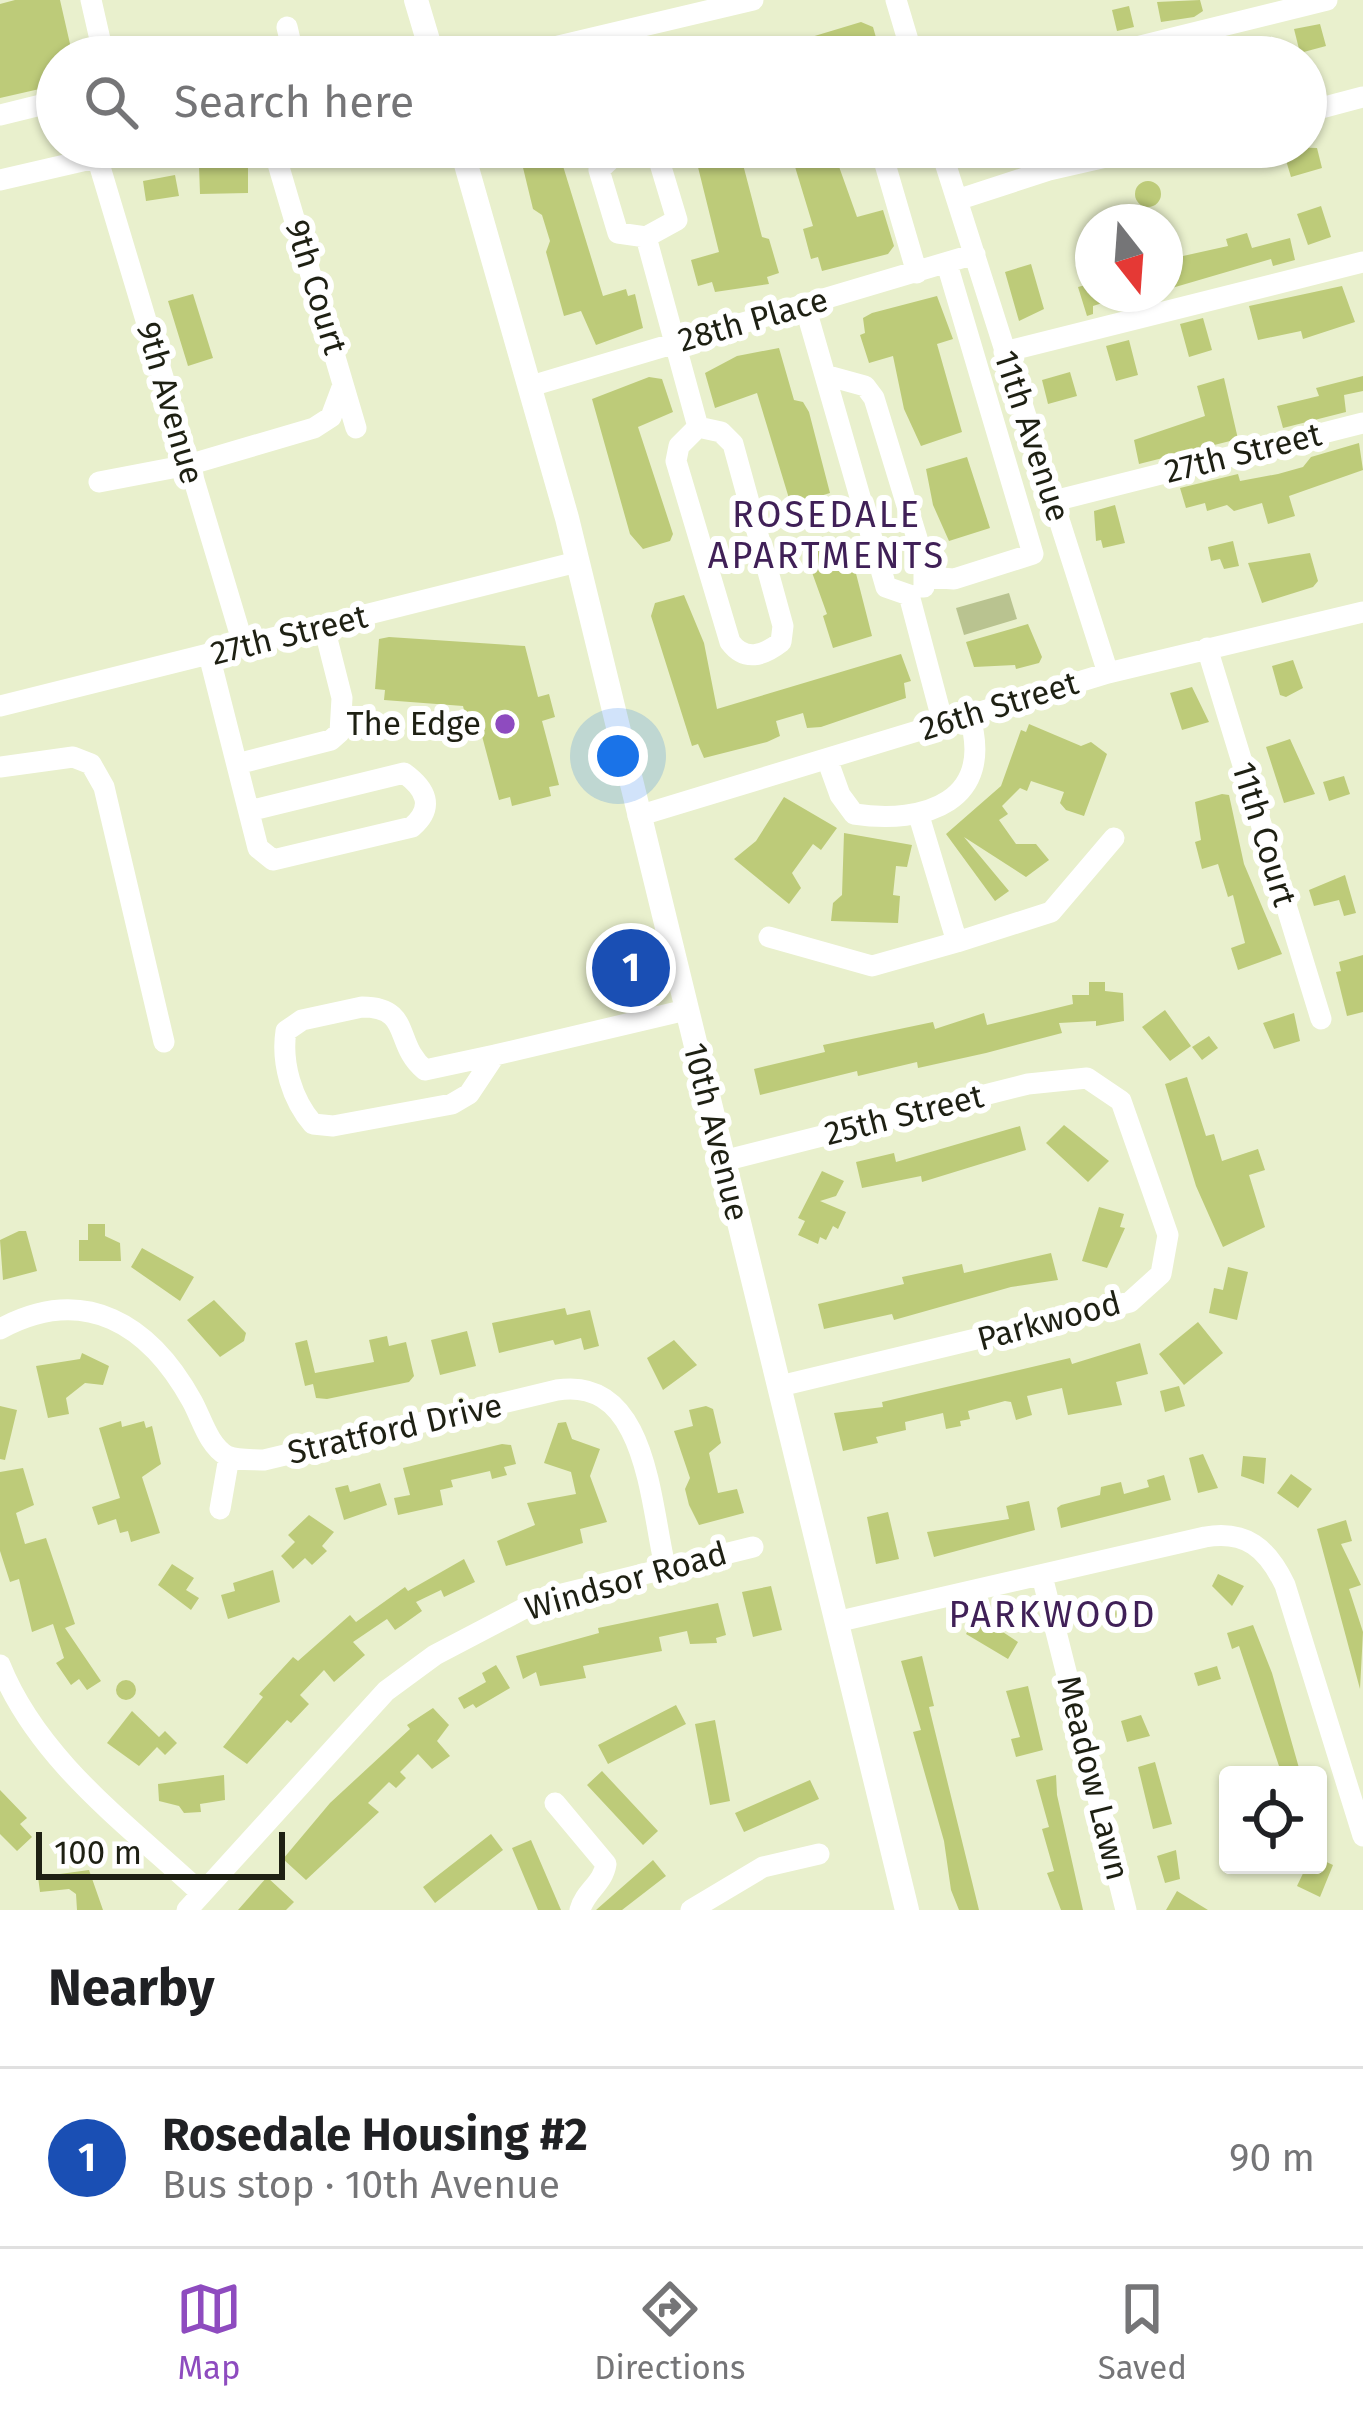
<!DOCTYPE html>
<meta charset="utf-8">
<style>
:root{--surface:#fff;--page:#f6f6f6;--text:#202124;--muted:#757577;--line:#e0e0e0;--accent:#8e4bbf}
body{margin:0;font-family:"Fira Sans",sans-serif;background:var(--page);color:var(--text)}
.controls{position:absolute;right:36px;bottom:36px;display:grid;overflow:hidden;border-radius:12px;box-shadow:0 3px 9px #0004}
.controls button{width:108px;height:108px;display:grid;place-items:center;padding:0;border:0;border-bottom:3px solid var(--line);background:var(--surface);color:var(--text);font:60px sans-serif}
.compass{position:absolute;left:1075px;top:204px;width:108px;height:108px;border-radius:50%;background:var(--surface);box-shadow:0 3px 9px #0004;rotate:163deg}
.scale{position:absolute;left:36px;bottom:30px;width:249px;box-sizing:border-box;padding-left:12px;border:6px solid #1e2013;border-top:0;font-size:33px;line-height:42px;white-space:nowrap;color:#1e2013;-webkit-text-stroke:9px #fff;paint-order:stroke}
.you{position:absolute;left:618px;top:756px;width:42px;height:42px;margin:-30px;border:9px solid #fff;border-radius:50%;background:#1a73e8;box-shadow:0 0 0 18px #1a73e833}
.badge{display:grid;place-items:center;width:78px;height:78px;border-radius:50%;background:var(--accent);color:#fff;font-size:39px;font-weight:700}
.pin{position:absolute;translate:-50% -50%;border:6px solid #fff;box-shadow:0 3px 12px #0006}
.list{margin:0;padding:0;list-style:none}
h2{display:flex;justify-content:space-between;align-items:center;height:156px;margin:0;padding:0 48px;font-size:51px}
h2 small{font-size:39px;font-weight:400;color:var(--muted)}
.list li{display:grid;grid-template-columns:78px 1fr auto;gap:36px;align-items:center;box-sizing:border-box;height:180px;padding:0 48px;border-top:3px solid var(--line)}
.list b{display:block;font-size:45px;white-space:nowrap}
.list p{margin:0;font-size:39px;white-space:nowrap;color:var(--muted)}
.list em{font-size:39px;font-style:normal;color:var(--muted)}
.icon{flex:none;width:66px;height:66px;fill:none;stroke:currentColor;stroke-width:2;stroke-linecap:round;stroke-linejoin:round}
.map{position:relative;flex:none;width:1363px;height:1910px;overflow:hidden}
.search{position:absolute;background:var(--surface);box-shadow:0 3px 9px #0004;left:36px;right:36px;top:36px;height:132px;display:flex;align-items:center;gap:30px;box-sizing:border-box;padding:0 42px;border-radius:66px;color:var(--muted);font-size:45px}
.sheet{height:336px;background:var(--surface)}
nav{display:flex;justify-content:space-around;align-items:center;box-sizing:border-box;height:168px;border-top:3px solid var(--line);background:var(--surface);font-size:33px;color:var(--muted)}
nav a{display:grid;justify-items:center;gap:6px}
nav .on{color:var(--accent)}
.map>svg:first-child{display:block}
</style>
<div class="map">
<svg width="1363" height="1910" viewBox="0 0 1363 1910">
<rect width="100%" height="100%" fill="#e9f0cd"/>
<path fill="#b9c390" d="M1009 593 1017 619 964 635 956 608Z"/>
<path fill="#bdcb79" d="M15 0H60L73 57H57V85L0 98V4Z
M1200 0 1203 11 1194 17 1161 22 1157 2Z
M1129 6 1134 27 1117 31 1112 10Z
M861 22 873 27 881 55 803 57 798 41Z
M1320 24 1326 46 1300 53 1294 29Z
M962 36 967 54 946 57 942 43Z
M1256 39 1261 57H1205V52Z
M518 147H552L554 154 559 153 603 296 626 289 628 296 635 294 643 328 596 345 581 311 564 316 546 252 550 241 542 215 533 209Z
M693 147H736L740 153 762 237 769 239 779 273 767 277 769 284 715 292 712 282 698 286 691 260 719 252Z
M789 147H832L857 217 883 210 894 246 888 254 822 271 818 257 811 259 803 229 813 226Z
M1282 147 1317 148 1322 168 1291 177Z
M248 165V193L200 194 199 166Z
M175 175 179 196 146 201 143 181Z
M1135 194a13 13 0 1 1 26 0a13 13 0 1 1-26 0Z
M1321 206 1331 237 1308 245 1297 214Z
M1247 233 1252 248 1290 238 1295 260 1273 266 1271 259 1165 290V260L1228 246 1226 239Z
M1031 264 1044 309 1019 321 1005 272Z
M1093 283V294L1121 297 1093 306V314L1087 316 1078 287Z
M1342 286 1355 322 1303 339 1301 331 1258 340 1249 306Z
M193 294 213 358 188 366 168 301Z
M937 296 953 339 937 344 962 432 921 446 904 409 893 356 869 363 860 335 865 333 863 318 872 313Z
M1203 318 1212 350 1189 357 1180 324Z
M1129 340 1138 375 1116 381 1106 346Z
M779 348 794 400 803 402 809 412 830 493 791 505 757 393 715 408 705 373 737 356Z
M1070 372 1077 396 1048 404 1042 380Z
M1363 376V391L1344 395 1346 412 1283 428 1277 406 1319 396 1316 388Z
M649 377 662 379 673 412 638 427 673 534 670 541 643 549 630 534 592 399Z
M1224 378 1238 439 1139 464 1134 440 1205 416 1197 386Z
M1359 443 1363 470 1289 496 1295 516 1268 524 1262 503 1234 511 1227 505 1207 511 1205 503 1186 508 1180 488 1238 474 1240 481 1278 474 1303 467 1311 457Z
M967 457 990 528 949 541 933 505 926 469Z
M1115 505 1125 543 1103 548 1101 540 1096 541 1094 511Z
M1233 541 1239 566 1224 569 1220 559 1211 561 1208 547Z
M839 542 851 554 872 636 833 648 823 616 827 614 805 553Z
M1310 553 1318 581 1313 587 1262 603 1248 563Z
M684 595 704 643 717 709 901 654 911 681 904 683 906 698 821 727 807 728 803 713 776 721 780 736 767 742 704 758 698 744 692 746 651 616 655 603Z
M1028 624 1042 657 1039 663 1016 669 1015 665 974 667 966 642Z
M389 637 525 646 538 697 549 694 555 717 542 721 559 785 549 787 551 796 512 806 510 797 499 800 482 736 471 738 463 706 384 700 385 690 375 689 379 639Z
M1293 660 1303 688 1286 697 1280 695 1272 666Z
M1192 687 1209 722 1182 730 1170 693Z
M1029 724 1081 746 1091 742 1107 754 1084 816 1066 810 1060 803 1064 792 1031 781 1027 791 1020 788 1002 806 1008 814 999 820 1016 844H1036L1049 860 1026 877 964 837 1009 891 995 901 946 834 1001 786 1021 730 1026 732Z
M1290 739 1315 794 1284 803 1266 747Z
M1344 776 1350 794 1329 801 1323 782Z
M1222 794 1229 795 1244 864 1282 954 1238 970 1231 948 1245 943 1233 895 1228 897 1218 864 1202 869 1195 842 1201 840 1195 802Z
M784 797 837 828 821 850 813 844 792 873 801 888 789 904 734 859 756 841Z
M844 833 912 845 907 867 896 866 893 895 900 896 898 923 831 921 833 903 842 895Z
M1345 875 1356 913 1344 916 1339 900 1314 906 1309 890Z
M1363 955V1012L1347 1016 1336 972 1341 971 1339 962Z
M1089 982H1105V991L1123 993 1124 1021 1096 1026V1021L1059 1023 1062 1033 986 1053 918 1068 917 1062 858 1076 857 1071 760 1095 754 1069 825 1052 823 1045 933 1022 935 1029 984 1013 987 1025 1073 1004 1072 995H1089Z
M1165 1010 1191 1046 1170 1061 1142 1027Z
M1294 1013 1300 1041 1274 1049 1263 1023Z
M1209 1036 1218 1048 1202 1060 1192 1047Z
M1187 1077 1206 1136 1214 1134 1222 1161 1258 1149 1265 1170 1249 1175 1265 1227 1223 1247 1196 1186 1165 1084Z
M1064 1125 1109 1161 1088 1182 1046 1143Z
M1020 1126 1026 1150 922 1182 921 1176 862 1188 856 1162 894 1153 896 1162Z
M822 1171 844 1181 836 1196 820 1201 846 1212 838 1229 833 1226 826 1240 820 1237 818 1244 798 1235 805 1221 798 1218Z
M1099 1207 1124 1214 1120 1227 1125 1228 1107 1268 1082 1261Z
M88 1224H105V1236L120 1243 121 1261H79V1240H88Z
M19 1231H26L37 1271 3 1280 0 1240Z
M142 1248 194 1277 180 1301 131 1267Z
M1051 1253 1058 1280 1011 1287 894 1320 892 1314 824 1329 818 1304 904 1284 902 1277 925 1272 962 1264 964 1273Z
M1228 1267 1248 1272 1237 1320 1209 1313 1214 1288 1223 1290Z
M214 1300 246 1333 244 1341 220 1357 187 1320Z
M565 1308 567 1315 590 1310 599 1346 584 1350 581 1338 555 1345 553 1340 499 1353 492 1323Z
M1198 1322 1223 1353 1184 1385 1159 1354Z
M467 1331 476 1366 440 1375 431 1340Z
M387 1336 389 1346 406 1342 414 1376 409 1382 327 1399 316 1398 313 1384 305 1386 295 1343 307 1340 315 1373 374 1362 369 1340Z
M674 1340 697 1365 663 1390 647 1358Z
M1140 1343 1148 1374 1116 1382 1122 1405 1068 1415 1062 1388 1027 1396 1032 1415 1016 1420 1011 1402 1005 1401 968 1411 970 1419 960 1421 961 1426 946 1429 943 1413 905 1422 906 1430 876 1437 878 1443 843 1451 834 1413 883 1407 882 1402 1070 1358 1072 1364Z
M82 1353 109 1366 103 1385 85 1383 66 1398 69 1414 48 1418 36 1366 80 1359Z
M1179 1386 1185 1406 1165 1412 1160 1391Z
M0 1406 17 1410 5 1460 0 1459Z
M706 1406 713 1409 721 1443 709 1453 718 1493 737 1489 744 1513 699 1525 689 1505 685 1489 690 1478 674 1431 693 1426 689 1410Z
M121 1421 122 1427 144 1421 146 1428 152 1426 161 1464 142 1477 160 1533 131 1542 128 1531 120 1533 116 1519 98 1525 92 1507 120 1498 99 1428Z
M566 1422 572 1439 600 1449 590 1476 607 1522 580 1529 583 1543 506 1566 497 1541 535 1525 527 1503 576 1494 571 1472 544 1463 558 1423Z
M502 1444 511 1445 516 1464 504 1467 507 1475 492 1479 490 1471 451 1480 453 1487 440 1490 443 1505 398 1515 394 1498 410 1495 403 1468Z
M1203 1454 1218 1488 1198 1493 1189 1458Z
M1243 1456 1266 1458 1264 1484 1241 1476Z
M23 1468 34 1505 16 1513 25 1544 46 1538 75 1624 65 1628 101 1681 87 1690 79 1679 71 1685 56 1663 64 1658 53 1624 32 1632 19 1579 10 1582 0 1551V1472Z
M1291 1474 1312 1489 1298 1508 1277 1493Z
M1164 1475 1171 1500 1061 1528 1057 1508 1061 1505 1100 1495 1101 1487 1121 1482 1124 1494 1149 1487 1147 1480Z
M380 1483 387 1505 344 1520 335 1488 348 1485 350 1492Z
M1029 1501 1035 1530 934 1557 927 1532 1009 1519 1006 1506Z
M888 1512 899 1559 876 1564 867 1517Z
M309 1515 334 1532 322 1546 327 1551 312 1565 305 1558 293 1569 281 1556 295 1542 288 1535Z
M1346 1520 1352 1541 1341 1544 1361 1585 1349 1589 1363 1632 1360 1689 1317 1529Z
M464 1559 475 1582 444 1597 441 1590 416 1602 422 1611 401 1626 395 1630 387 1619 353 1642 365 1655 334 1682 324 1670 300 1695 309 1704 291 1723 287 1720 247 1764 223 1747 263 1697 259 1694 293 1657 298 1661 350 1615 356 1622 405 1587 408 1591Z
M172 1564 194 1578 186 1590 199 1598 191 1610 158 1585Z
M273 1570 280 1602 228 1619 221 1595 235 1591 233 1583Z
M1218 1574 1244 1586 1232 1606 1212 1586Z
M771 1586 782 1630 753 1637 742 1592Z
M1110 1602 1127 1614 1116 1631 1099 1620Z
M718 1603 726 1635 716 1638 717 1643 690 1644 687 1631 659 1637 662 1651 583 1666 586 1678 540 1686 536 1672 523 1679 516 1656 599 1633 598 1628Z
M977 1615 1018 1642 1008 1659 966 1634Z
M1253 1625 1272 1673 1301 1775H1282L1239 1646 1232 1649 1227 1633Z
M922 1656 934 1706 929 1707 979 1910H959L951 1890 944 1841 913 1732 921 1730 901 1661Z
M496 1665 510 1688 476 1708 473 1704 464 1709 458 1698 486 1682 482 1673Z
M1217 1666 1221 1679 1198 1686 1194 1673Z
M116 1690a10 10 0 1 1 20 0a10 10 0 1 1-20 0Z
M1028 1686 1043 1750 1016 1757 1011 1739 1020 1737 1006 1691Z
M676 1705 686 1724 608 1764 598 1745Z
M433 1708 449 1725 437 1741 450 1756 432 1769 418 1754 400 1772 406 1778 396 1788 389 1782 368 1803 379 1812 306 1880 283 1859 330 1803 410 1729 407 1725Z
M132 1711 159 1737 165 1731 177 1743 165 1755 157 1747 139 1766 107 1743Z
M1141 1715 1150 1736 1127 1742 1121 1721Z
M715 1720 730 1801 710 1805 695 1724Z
M1155 1762 1172 1824 1153 1829 1138 1767Z
M602 1771 658 1831 643 1845 587 1785Z
M224 1775 225 1800 200 1804 201 1812 184 1813 179 1806 159 1801 158 1784Z
M1056 1775 1057 1795 1083 1910H1061L1047 1873 1054 1871 1042 1829 1049 1827 1036 1780Z
M810 1780 819 1799 744 1832 735 1813Z
M0 1790 27 1818 20 1824 32 1837 17 1851 0 1834Z
M491 1834 503 1850 435 1903 423 1887Z
M531 1840 561 1910H538L512 1848Z
M1176 1850 1180 1879 1165 1883 1157 1856Z
M1318 1858 1333 1865 1320 1897 1297 1886 1307 1865H1318Z
M653 1860 666 1876 622 1910H596Z
M89 1870 103 1910H77L76 1894 69 1889 40 1892 38 1877Z
M267 1877 294 1902 286 1910H238Z
M1177 1891 1208 1910H1166Z"/>
<g fill="none" stroke-linecap="round" stroke-linejoin="round">
<path stroke="#fff" stroke-width="21" d="M91 0 104 57
M896 0 913 57
M287 27 294 57
M512 57 753 0
M1096 57 1327 0
M1306 112 1363 97
M0 115 57 101
M273 147 356 428
M880 147 917 273
M940 147 1108 673
M97 157 244 647
M0 180 143 147
M957 200 1049 170 1150 147
M646 237 618 233 599 170 616 154 638 148 658 157 677 220 646 237 698 427 679 446 676 461 730 642C745 662 763 656 781 642L783 626 733 444 721 432 698 427
M805 306 886 587 909 595 943 723
M1004 352 1363 262
M825 375 865 386 874 398 924 561V587
M531 386 975 254
M99 482 188 465 314 428 331 417 343 385
M1054 501 1363 423
M926 577 954 579 1033 554 947 264
M1207 648 1321 1019
M209 655 258 848 273 860 412 827C435 807 426 789 404 773L249 811
M0 706 577 562
M827 759 840 795 854 814C925 825 996 801 969 715
M237 764 331 740 340 732 342 698 324 627
M0 767 73 757 91 764 104 787 164 1042
M638 816 1108 673 1363 612
M919 816 957 942
M769 937 872 966 957 942 1051 912 1114 838
M362 1007C413 1007 393 1044 425 1070L495 1055 469 1094 452 1104 333 1126 313 1124C292 1100 281 1063 286 1031L302 1020Z
M495 1055 686 1010
M723 1161 1028 1084 1087 1078 1121 1101 1168 1235 1161 1274 1130 1302 780 1386
M0 1329C85 1283 150 1325 192 1401 202 1419 208 1445 227 1456 237 1461 254 1459 264 1460L557 1390C647 1376 650 1503 665 1566
M220 1509 229 1457
M1042 1576 1126 1910
M836 1622 1205 1537C1246 1530 1267 1548 1285 1585L1363 1836
M0 1665C38 1760 127 1824 200 1892
M555 1803 606 1864C603 1884 585 1891 580 1910
M187 1910 386 1691 435 1655 542 1599 753 1547
M691 1910 763 1867 819 1854"/>
<path stroke="#fff" stroke-width="24" d="M416 0 433 57
M461 147 567 518 907 1910"/>
</g>
<circle fill="#8e4bbf" stroke="#fff" stroke-width="4.5" cx="505" cy="724" r="12"/>
<g text-anchor="middle" dominant-baseline="central" stroke-width="12" stroke-linejoin="round" paint-order="stroke">
<g font-size="33" fill="#1e2013" stroke="#fff">
<text transform="translate(316 287) rotate(73)">9th Court</text>
<text transform="translate(753 320) rotate(-16)">28th Place</text>
<text transform="translate(170 403) rotate(74)">9th Avenue</text>
<text transform="translate(1032 436) rotate(72)">11th Avenue</text>
<text transform="translate(1243 453) rotate(-14)">27th Street</text>
<text transform="translate(289 635) rotate(-14)">27th Street</text>
<text transform="translate(999 706) rotate(-17)">26th Street</text>
<text transform="translate(1264 834) rotate(73)">11th Court</text>
<text transform="translate(904 1115) rotate(-14)">25th Street</text>
<text transform="translate(716 1132) rotate(76)">10th Avenue</text>
<text transform="translate(1049 1321) rotate(-15)">Parkwood</text>
<text transform="translate(395 1429) rotate(-13)">Stratford Drive</text>
<text transform="translate(626 1581) rotate(-16)">Windsor Road</text>
<text transform="translate(1093 1778) rotate(76)">Meadow Lawn</text>
</g>
<g font-size="33" fill="#1e2013" stroke="#fff" text-anchor="end">
<text x="481" y="724">The Edge</text>
</g>
<g font-size="36" letter-spacing="3" fill="#402057" stroke="#fff">
<text x="827" y="515">ROSEDALE<tspan x="827" dy="41">APARTMENTS</tspan></text>
<text x="1053" y="1615">PARKWOOD</text>
</g>
</g>
</svg>
<div class="controls">
<button><svg class="icon" aria-label="locate" viewBox="0 0 24 24"><circle cx="12" cy="12" r="6"/><path d="M12 2v4M12 18v4M2 12h4M18 12h4"/></svg></button>
</div>
<svg class="compass" viewBox="-18 -18 36 36"><path d="M0-13l5 13h-10z" fill="#e53935"/><path d="M0 13l5-13h-10z" fill="#757577"/></svg>
<div class="scale">100 m</div>
<div class="you"></div>
<div class="pin badge" style="left:631px;top:968px;background:#1a4fb4">1</div>
<div class="search"><svg class="icon" aria-label="search" viewBox="0 0 24 24"><circle cx="10" cy="10" r="6"/><path d="M15 15l6 6"/></svg>Search here</div>
</div>
<section class="sheet">
<h2>Nearby<small></small></h2>
<ul class="list">
<li><span class="badge" style="background:#1a4fb4">1</span><div><b>Rosedale Housing #2</b><p>Bus stop · 10th Avenue</p></div><em>90 m</em></li>
</ul>
</section>
<nav>
<a class="on"><svg class="icon" aria-label="map" viewBox="0 0 24 24"><path d="M3 6l6-2 6 2 6-2v14l-6 2-6-2-6 2zM9 4v14M15 6v14"/></svg>Map</a>
<a><svg class="icon" aria-label="directions" viewBox="0 0 24 24"><path d="M12 3l9 9-9 9-9-9zM9 14v-3h6M13 9l2 2-2 2"/></svg>Directions</a>
<a><svg class="icon" aria-label="saved" viewBox="0 0 24 24"><path d="M7 4h10v16l-5-4-5 4z"/></svg>Saved</a>
</nav>
